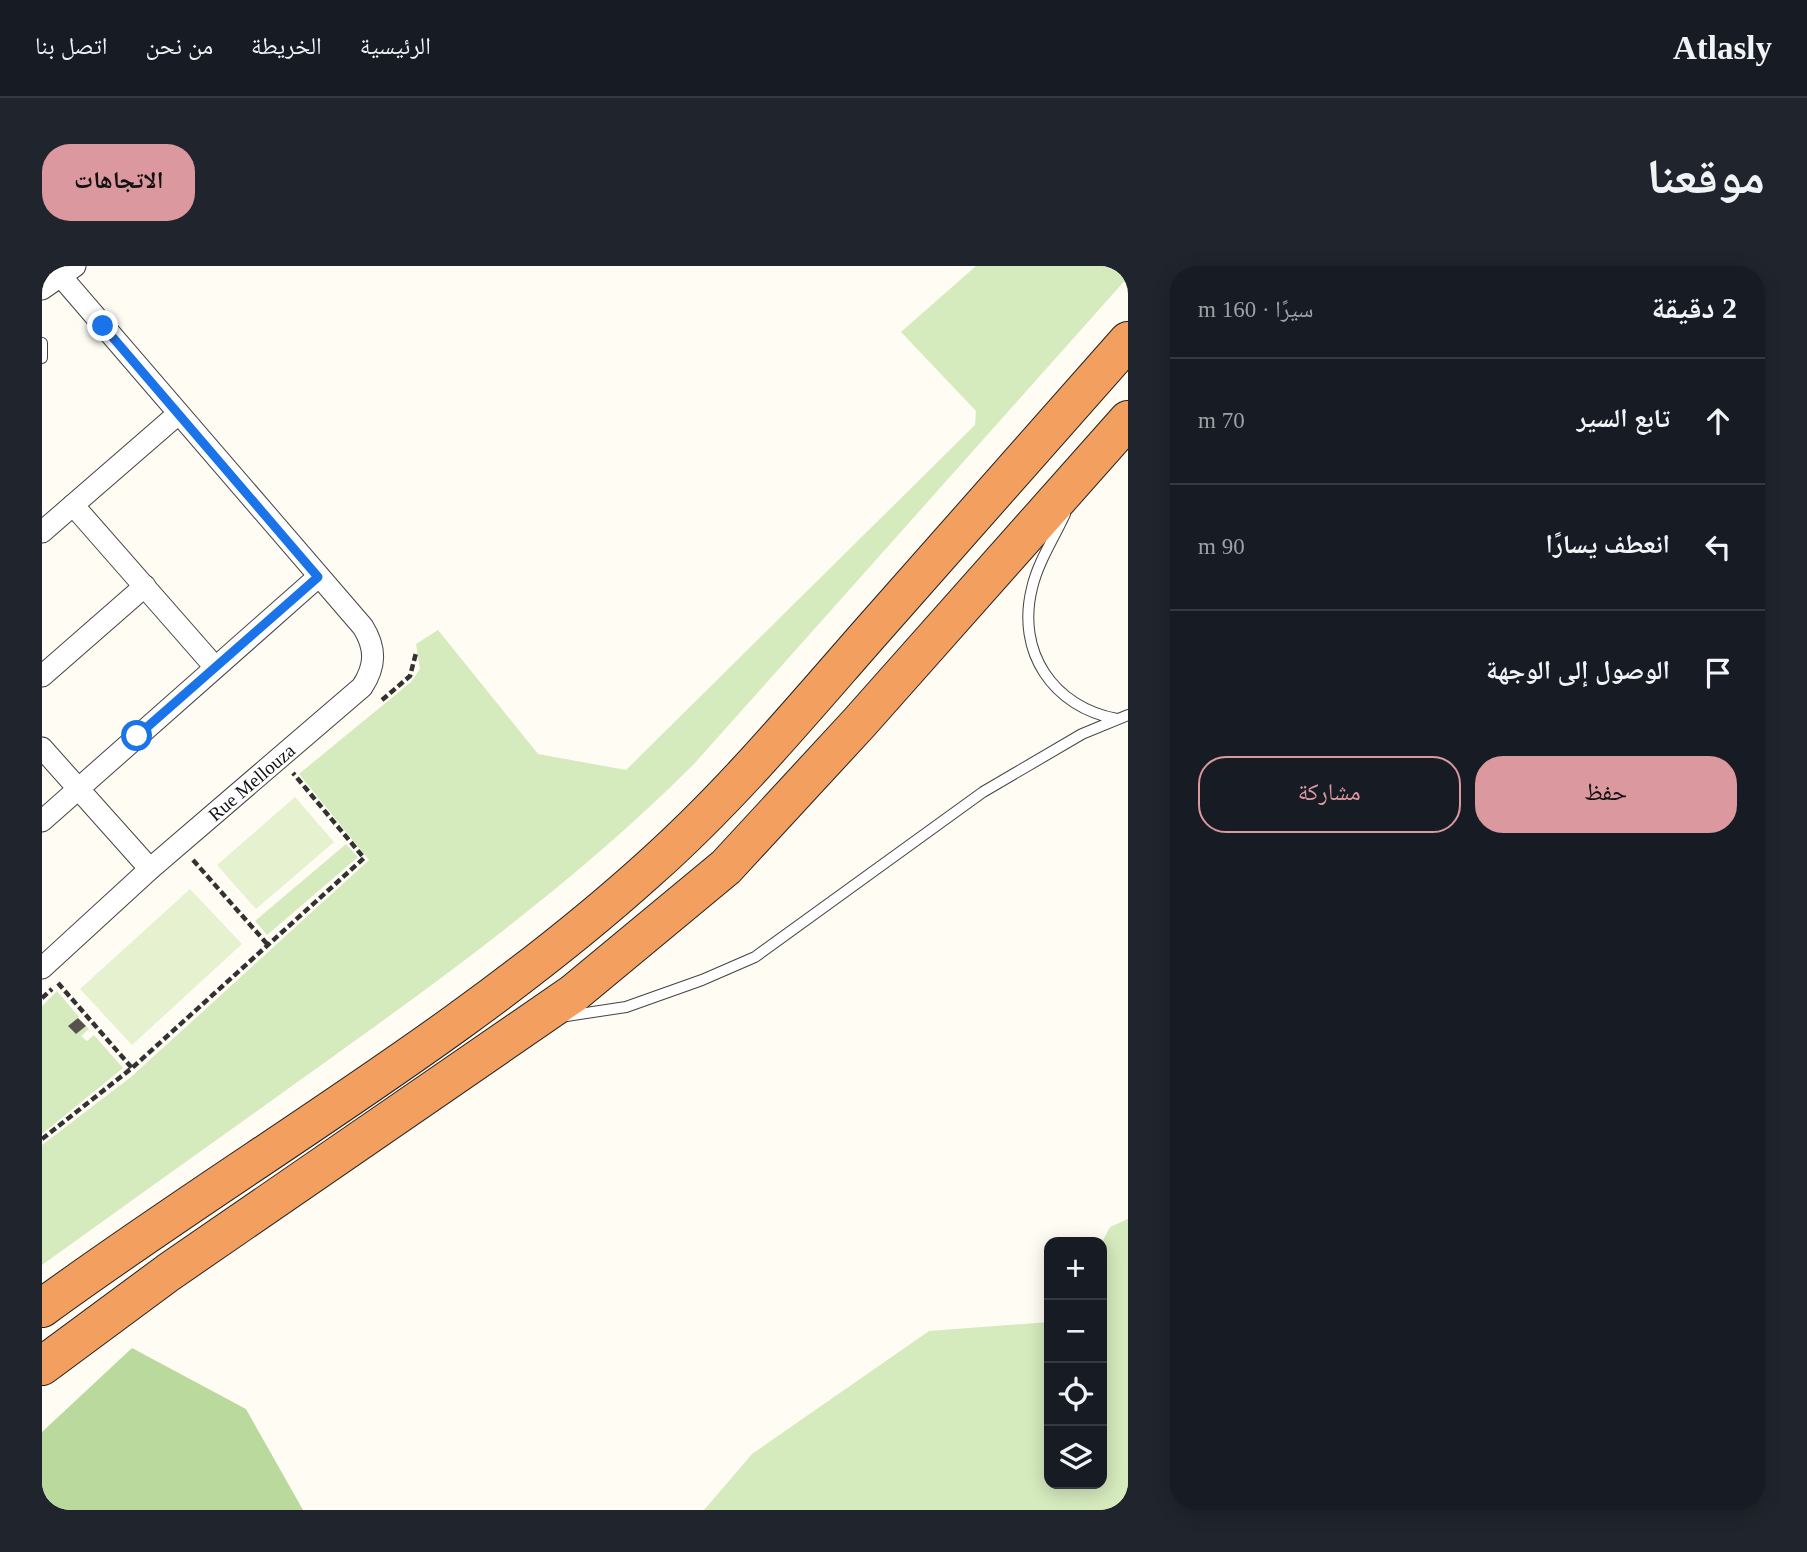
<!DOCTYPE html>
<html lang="ar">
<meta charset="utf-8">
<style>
:root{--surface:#171b24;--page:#20242c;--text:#f1f3f6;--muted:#9ea1a6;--line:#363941;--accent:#db989f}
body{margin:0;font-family:"Times New Roman","Noto Naskh Arabic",serif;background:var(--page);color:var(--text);direction:rtl}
.controls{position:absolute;right:21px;bottom:21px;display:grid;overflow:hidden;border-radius:14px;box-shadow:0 4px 18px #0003}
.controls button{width:63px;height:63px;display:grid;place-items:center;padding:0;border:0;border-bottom:2px solid var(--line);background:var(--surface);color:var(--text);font:35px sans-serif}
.stop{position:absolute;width:21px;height:21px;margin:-16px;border:5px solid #1a73e8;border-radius:50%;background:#fff}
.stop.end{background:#1a73e8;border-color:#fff;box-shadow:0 2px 7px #0008}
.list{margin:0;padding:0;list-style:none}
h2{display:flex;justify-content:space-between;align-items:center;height:91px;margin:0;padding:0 28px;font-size:30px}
h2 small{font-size:23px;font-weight:400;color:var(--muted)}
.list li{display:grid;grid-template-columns:46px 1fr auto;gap:21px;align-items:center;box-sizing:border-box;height:126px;padding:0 28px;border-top:2px solid var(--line)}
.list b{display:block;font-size:26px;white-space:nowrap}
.list em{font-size:23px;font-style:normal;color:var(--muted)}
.actions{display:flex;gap:14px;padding:21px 28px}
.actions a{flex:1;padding:16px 0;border:2px solid var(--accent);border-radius:28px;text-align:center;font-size:24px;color:var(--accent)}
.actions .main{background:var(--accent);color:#111}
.icon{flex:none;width:38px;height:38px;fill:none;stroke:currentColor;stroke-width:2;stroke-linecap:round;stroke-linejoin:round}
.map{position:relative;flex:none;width:1086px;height:1244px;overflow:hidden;direction:ltr;border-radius:28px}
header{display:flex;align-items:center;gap:42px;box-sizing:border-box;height:98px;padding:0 35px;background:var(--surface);border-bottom:2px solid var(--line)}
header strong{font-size:33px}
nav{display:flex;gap:38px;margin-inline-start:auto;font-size:24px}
.intro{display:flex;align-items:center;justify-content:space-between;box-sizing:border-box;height:168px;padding:0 42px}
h1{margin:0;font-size:49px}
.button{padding:18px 32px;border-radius:28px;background:var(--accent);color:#111;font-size:24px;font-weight:700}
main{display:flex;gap:42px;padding:0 42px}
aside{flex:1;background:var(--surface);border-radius:28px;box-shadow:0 4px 18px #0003}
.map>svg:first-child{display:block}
</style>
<header>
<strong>Atlasly</strong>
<nav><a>الرئيسية</a><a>الخريطة</a><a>من نحن</a><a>اتصل بنا</a></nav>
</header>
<div class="intro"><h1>موقعنا</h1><a class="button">الاتجاهات</a></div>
<main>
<aside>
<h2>2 دقيقة<small>سيرًا · 160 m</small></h2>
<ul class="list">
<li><svg class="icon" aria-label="ahead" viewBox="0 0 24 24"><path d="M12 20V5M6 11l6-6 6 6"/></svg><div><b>تابع السير</b></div><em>70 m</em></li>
<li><svg class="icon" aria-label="left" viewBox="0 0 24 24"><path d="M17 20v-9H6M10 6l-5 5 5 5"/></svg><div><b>انعطف يسارًا</b></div><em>90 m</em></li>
<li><svg class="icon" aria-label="arrive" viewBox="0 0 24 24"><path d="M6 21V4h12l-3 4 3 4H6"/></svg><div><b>الوصول إلى الوجهة</b></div></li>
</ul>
<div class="actions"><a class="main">حفظ</a><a>مشاركة</a></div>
</aside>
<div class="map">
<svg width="1086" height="1244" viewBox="0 0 1086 1244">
<rect width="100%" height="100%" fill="#fffcf4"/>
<path fill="#d5eabd" d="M934 0H1086V11L652 498C541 609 416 701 289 792 193 861 96 930 0 999V879L89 811 327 594 257 508 369 416 378 403 374 378 396 364 496 488 584 504 933 159 934 145 859 66Z
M304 578 316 591 225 669 213 655Z
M15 725 37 751 27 761 34 768 44 760 47 763 39 770 45 775 52 769 81 802 0 868V740Z
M1086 953V1244H662L710 1188 887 1065 1007 1056V1218H1060V976L1068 961Z"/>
<path fill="#bada9d" d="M90 1082 204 1143 261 1244H0V1166Z"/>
<path fill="#e6f1cf" d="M253 531 292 576 214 643 175 599Z
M148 623 200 678 90 779 38 723Z"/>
<path fill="#59514d" d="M36 752 44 760 34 768 26 760Z"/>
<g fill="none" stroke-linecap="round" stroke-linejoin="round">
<defs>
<path id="lane" d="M0 77V92
M1023 248C1012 272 996 296 990 322 974 386 1011 441 1075 453
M518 751 584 741 660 714 713 691 941 526 1040 468 1086 449"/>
<g id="street">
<path d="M0 23 33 0"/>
<path d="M31 239 173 401"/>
<path d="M0 266 136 148"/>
<path d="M0 410 103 320"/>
<path d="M0 482 108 603"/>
<path d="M0 555 276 311"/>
<path id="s1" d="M0 702 108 603 320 421C334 400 334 382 321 361L10 0"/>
</g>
<path id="highway" d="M0 1042C201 895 421 771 607 603 688 531 757 448 828 367 914 270 1000 173 1086 75
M0 1100 127 1006 532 727 684 601 817 457 1086 154"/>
</defs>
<use href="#lane" stroke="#434343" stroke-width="12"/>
<use href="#street" stroke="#434343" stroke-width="23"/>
<use href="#highway" stroke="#212121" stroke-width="40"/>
<path stroke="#323232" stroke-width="4.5" stroke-dasharray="7 3.5" stroke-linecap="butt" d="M340 434 368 410 374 387
M151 594 226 679
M16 717 90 802
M0 732 10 723
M0 873 90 802 322 592 251 507"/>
<use href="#lane" stroke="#fff" stroke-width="10"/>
<use href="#street" stroke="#fff" stroke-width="21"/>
<use href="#highway" stroke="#f29f5f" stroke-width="38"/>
</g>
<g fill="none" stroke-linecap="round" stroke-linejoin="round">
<path stroke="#1a73e8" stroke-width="9" d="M61 60 276 311 95 470"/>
</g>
<g text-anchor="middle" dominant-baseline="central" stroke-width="7" stroke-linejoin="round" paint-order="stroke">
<g font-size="19" fill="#101010" stroke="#fff">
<text stroke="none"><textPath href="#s1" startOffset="280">Rue Mellouza</textPath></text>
</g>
</g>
</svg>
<div class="controls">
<button>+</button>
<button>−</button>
<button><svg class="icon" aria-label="locate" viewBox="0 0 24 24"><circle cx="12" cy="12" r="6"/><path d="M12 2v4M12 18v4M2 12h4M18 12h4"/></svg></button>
<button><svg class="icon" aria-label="layers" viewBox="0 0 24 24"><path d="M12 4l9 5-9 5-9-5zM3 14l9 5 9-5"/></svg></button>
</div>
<div class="stop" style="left:95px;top:470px"></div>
<div class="stop end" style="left:61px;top:60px"></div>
</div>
</main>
